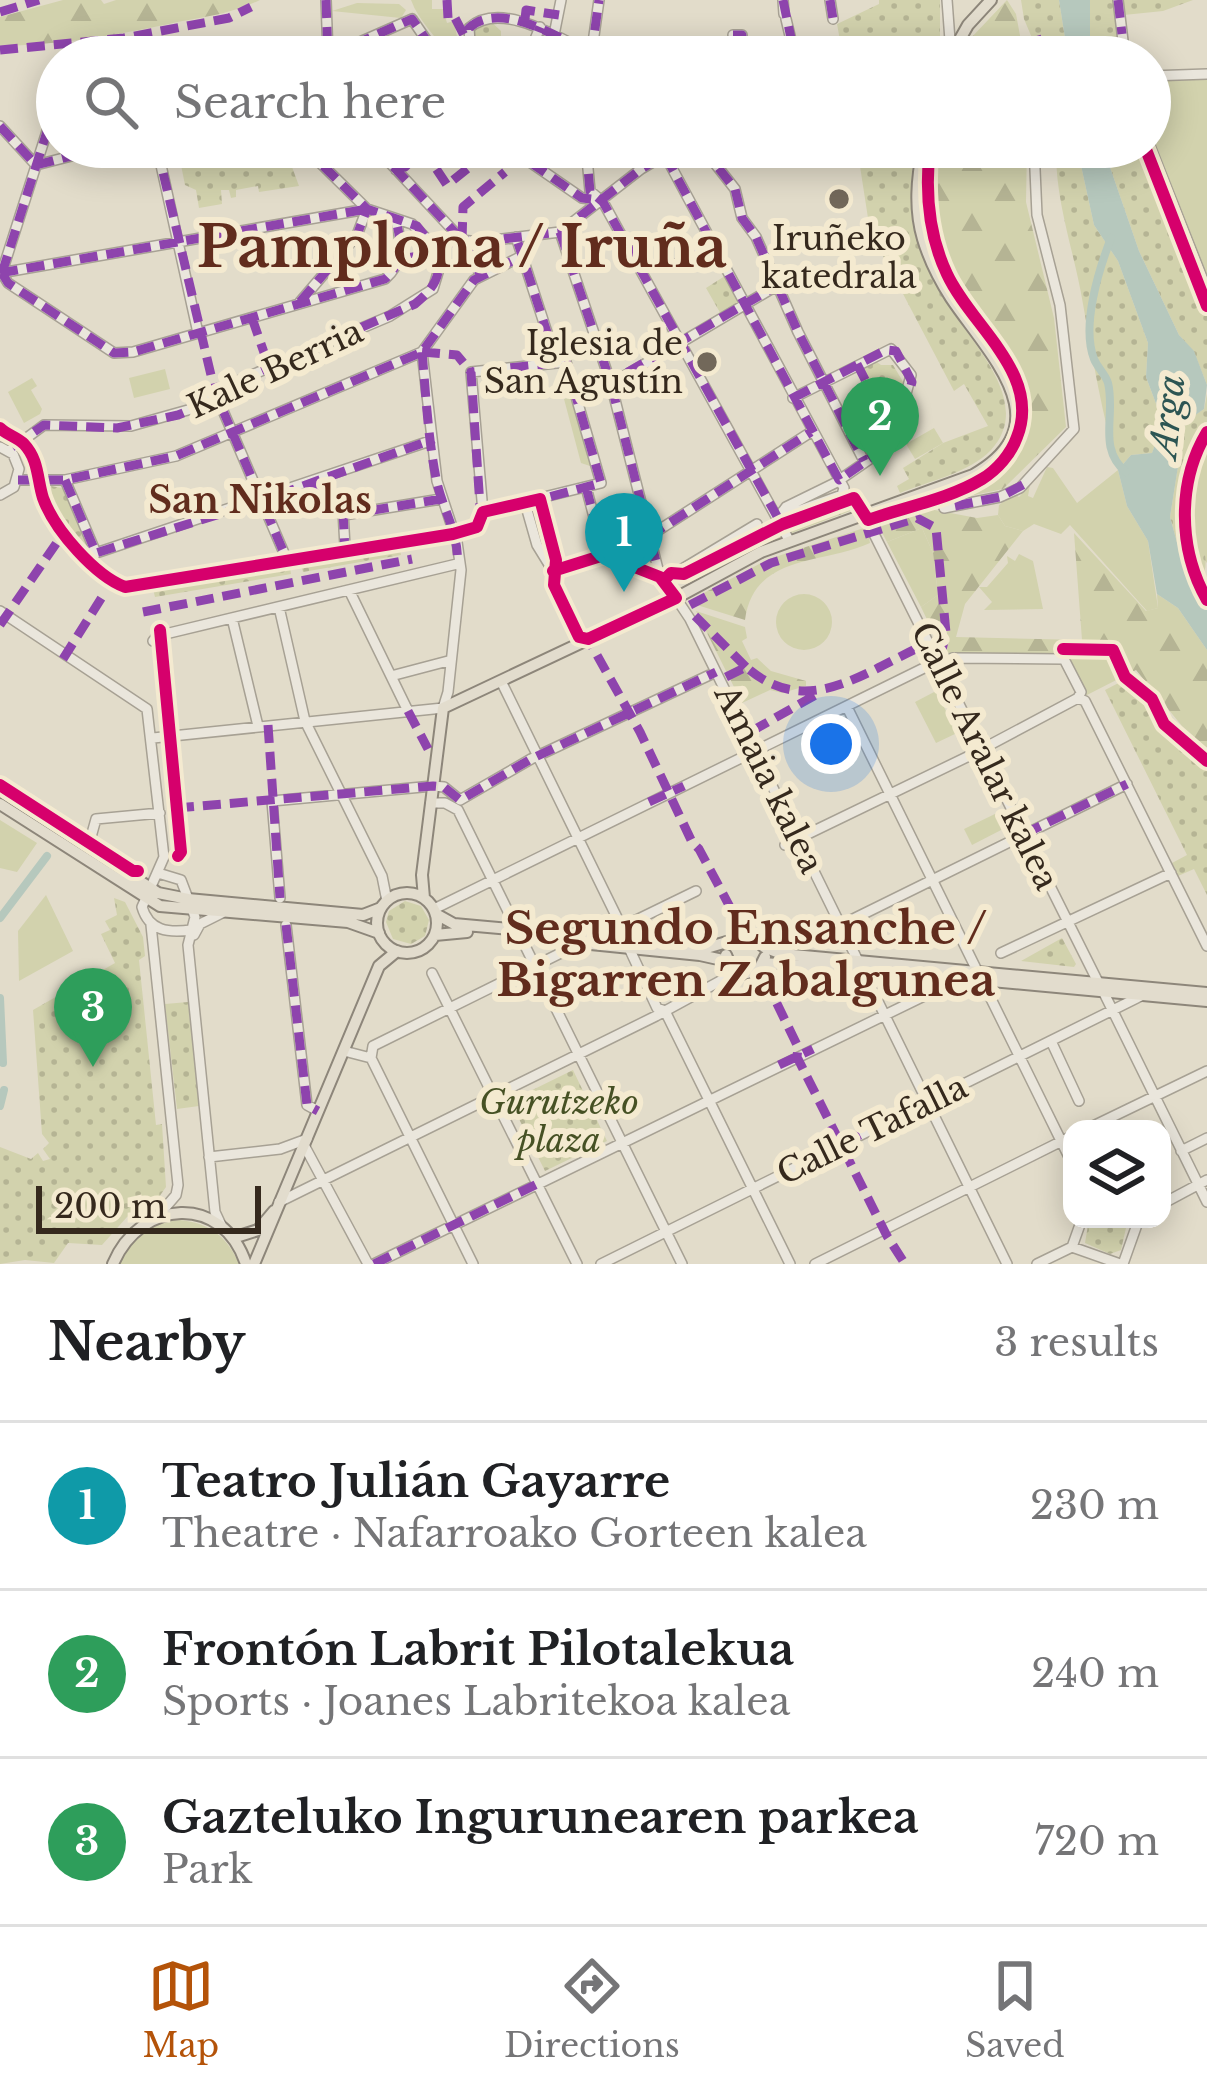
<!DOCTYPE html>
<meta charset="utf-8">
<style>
:root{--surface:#fff;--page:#f6f6f6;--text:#202124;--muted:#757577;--line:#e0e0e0;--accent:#b45309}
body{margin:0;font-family:"Libre Baskerville",serif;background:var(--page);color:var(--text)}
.controls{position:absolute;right:36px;bottom:36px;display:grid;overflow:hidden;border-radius:24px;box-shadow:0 6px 30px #0003}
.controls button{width:108px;height:108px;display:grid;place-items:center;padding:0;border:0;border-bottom:3px solid var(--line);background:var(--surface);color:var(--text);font:60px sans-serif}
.scale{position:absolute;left:36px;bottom:30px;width:225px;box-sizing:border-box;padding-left:12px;border:6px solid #35291d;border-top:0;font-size:33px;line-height:42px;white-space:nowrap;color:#35291d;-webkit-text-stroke:9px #f4ead0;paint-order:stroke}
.you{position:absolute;left:831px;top:744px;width:42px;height:42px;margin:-30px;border:9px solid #fff;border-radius:50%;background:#1a73e8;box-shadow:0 0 0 18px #1a73e833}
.badge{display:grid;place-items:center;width:78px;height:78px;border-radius:50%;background:var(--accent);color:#fff;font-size:39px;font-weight:700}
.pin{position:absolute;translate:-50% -99px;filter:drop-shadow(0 3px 6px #0008)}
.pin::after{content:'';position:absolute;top:63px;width:42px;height:36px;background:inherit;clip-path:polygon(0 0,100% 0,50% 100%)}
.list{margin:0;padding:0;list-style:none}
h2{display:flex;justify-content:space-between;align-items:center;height:156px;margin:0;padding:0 48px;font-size:51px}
h2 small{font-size:39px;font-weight:400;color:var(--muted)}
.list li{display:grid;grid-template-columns:78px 1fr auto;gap:36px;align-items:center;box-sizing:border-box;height:168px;padding:0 48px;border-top:3px solid var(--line)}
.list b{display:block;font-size:45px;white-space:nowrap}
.list p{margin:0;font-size:39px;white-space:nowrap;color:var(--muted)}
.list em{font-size:39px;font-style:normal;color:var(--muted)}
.icon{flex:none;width:66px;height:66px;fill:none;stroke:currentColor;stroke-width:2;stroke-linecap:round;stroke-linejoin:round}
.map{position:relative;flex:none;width:1207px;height:1264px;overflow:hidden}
.search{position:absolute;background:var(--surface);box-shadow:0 6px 30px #0003;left:36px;right:36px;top:36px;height:132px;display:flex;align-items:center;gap:30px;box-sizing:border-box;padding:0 42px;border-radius:66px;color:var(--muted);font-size:45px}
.sheet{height:660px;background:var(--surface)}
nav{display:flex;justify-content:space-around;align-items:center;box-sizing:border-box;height:168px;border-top:3px solid var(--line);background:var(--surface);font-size:33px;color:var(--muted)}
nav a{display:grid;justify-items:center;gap:6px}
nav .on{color:var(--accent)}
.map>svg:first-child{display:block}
</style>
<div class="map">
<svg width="1207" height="1264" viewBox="0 0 1207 1264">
<defs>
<pattern id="forest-firs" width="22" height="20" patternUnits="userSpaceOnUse" patternTransform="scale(3)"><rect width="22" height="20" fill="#d2d2ad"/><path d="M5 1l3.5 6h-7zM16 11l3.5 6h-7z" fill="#b5b494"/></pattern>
<pattern id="park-dots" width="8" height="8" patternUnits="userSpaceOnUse" patternTransform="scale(3)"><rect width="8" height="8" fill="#d2d2ad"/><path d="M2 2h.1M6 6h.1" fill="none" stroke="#b5b494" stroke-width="1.8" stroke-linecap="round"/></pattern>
</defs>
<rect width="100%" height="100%" fill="#e2dcca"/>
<path fill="#d2d2ad" d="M411 0H432V9H443L447 23 454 21 461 57H448C437 36 419 22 411 0Z
M357 3 399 4 406 10 401 18 332 11Z
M1150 77H1207V287L1200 280 1150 137Z
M165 369 170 389 134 398 129 378Z
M32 378 37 386 31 390 42 409 40 414 24 423 8 392Z
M572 397 593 467 581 463 564 399Z
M934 428 943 443 915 459 906 444Z
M1207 447V563C1177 529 1187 485 1207 447Z
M1047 467 1053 468 1077 503 1118 470 1127 506 1148 541 1158 608 1147 611 1070 525 1061 534 1034 524 1023 531 1005 526 998 515 999 505 1014 494 1019 497 1030 485 1028 496 1033 498Z
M922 528 933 553 938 595 921 607 887 542Z
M1019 554 1033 561 1043 609 984 610 992 602 979 587H987L1008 563 1007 556 1015 561Z
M776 622a28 28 0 1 1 56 0a28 28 0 1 1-56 0Z
M936 691 957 733 936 743 915 702Z
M997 813 1005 828 972 845 964 829Z
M0 820 37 843 17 872 0 868Z
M46 895 73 951 19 981 18 931Z
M180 1220C209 1223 228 1237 239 1264H120C133 1238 150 1222 180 1220Z"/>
<path fill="url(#forest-firs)" d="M63 0H101L104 4 116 0H260C226 16 205 16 169 24 113 36 58 45 0 46V17Z
M1007 0 1016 14 1024 57H961L970 39Z
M934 147H1027L1026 202 1054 318 1066 427 1003 489 956 499 954 490C987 483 1005 478 1020 446 1055 370 972 335 948 275 932 233 925 191 934 147Z
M847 500 853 510 784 536 691 583 685 575 789 523Z
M924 508 977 518 998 515 1005 526 1023 531 965 604 956 637 1082 640 1074 533 1146 611 1158 608 1157 594 1178 608 1207 650V748L1182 726 1136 670 1085 696 1064 654 943 653 921 607 938 595 933 553 922 528 887 542 876 521Z
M867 527 870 543C823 565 754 553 745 620L697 605 702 594 769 559Z
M696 611 745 627 747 638 742 641 751 660 757 658 771 671 806 681V686L782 693 770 690 742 703Z"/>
<path fill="url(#park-dots)" d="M879 0H940V57H843L837 24 879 4Z
M1021 0H1059L1068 57H1040L1024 19Z
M1090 0H1193L1163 11 1124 15 1129 57H1100L1090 39Z
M485 16 501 31V37L529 48 525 57H475L472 29Z
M1150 137 1207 294V385L1194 352 1179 335 1139 251 1103 147H1150Z
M260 147H275L280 157 288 156 299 186 259 192 258 186 236 190V197L231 198 229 190H221L222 204 199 208 196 190 185 185 181 165 250 156Z
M857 147H915C906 193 915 239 934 281 955 329 1040 397 991 450 969 473 929 481 900 493L897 486 909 479 903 468 943 443 988 426 964 384 954 391 870 231Z
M1056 147H1077L1094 225 1118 261 1148 343 1146 377 1158 409 1159 434 1152 453 1131 455 1118 470C1102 414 1093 361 1083 304 1074 250 1055 202 1056 147Z
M728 274 743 304 722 316 706 288Z
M873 359 881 365H893L905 385 893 430 860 366Z
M1207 394V447L1196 468 1189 498 1188 528 1194 548 1204 551C1207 562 1206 572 1200 582L1207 593V607L1184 568 1170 517 1185 421 1204 409Z
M51 486 67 489 94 552 90 554C73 534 50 513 51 486Z
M400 549 401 555 303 572 301 566Z
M290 567 291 574 155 597 153 589Z
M1132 676C1153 704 1176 734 1207 751V895L1194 869 1178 876 1172 863 1187 855 1105 690Z
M114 898 125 902 143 937 145 956 139 960 156 1125 162 1124 166 1187 159 1197 127 1217 102 1245 68 1243 54 1263 25 1260 0 1264V1147L31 1159 38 1153 43 1161 50 1159 43 1149 49 1143 42 1134 33 1010 115 963 101 934 110 930 105 921 117 915Z
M405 901 421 906 429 920 425 936 411 944 393 939 386 922 389 911Z
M1062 938 1076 964 1074 967 1021 961Z
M188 1002 199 1106 177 1109 165 1004Z
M573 1070 607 1141 545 1171 510 1101Z
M1089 1219H1128L1121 1250 1110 1254 1085 1243Z"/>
<path fill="#b6c8bd" d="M1059 0H1090V39L1100 57H1068Z
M1077 147H1103L1139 251 1179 335 1194 351 1207 385 1204 409 1185 422 1170 517 1184 568 1207 607V650L1178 608 1157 594 1148 541 1127 506 1118 470 1131 455 1152 453 1159 434 1158 409 1146 377 1148 343 1118 261 1094 225Z"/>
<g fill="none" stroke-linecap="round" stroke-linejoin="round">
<path stroke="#b6c8bd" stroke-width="8" d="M1111 238C1099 269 1081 326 1094 359 1097 367 1106 375 1108 383 1116 416 1097 448 1126 472
M0 918 47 856
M0 998 3 1063
M0 1106 4 1090"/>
<path stroke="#bfb8a7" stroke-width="9" stroke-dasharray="9 4.5" stroke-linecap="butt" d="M400 259 438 253"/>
<defs>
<path id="minor" d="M326 0 328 55
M783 0 784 14
M830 0 833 19
M947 0 951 54 973 57
M1118 0 1125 57
M786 19 795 57
M554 35 561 0
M733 35H742V57
M328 52H337L412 19 438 57
M471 57 469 28C500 0 558 37 591 54
M528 57 540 27
M591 57 599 0
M1150 76 1207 74
M0 126 36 165
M1150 146 1207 290
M157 147 198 333
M193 147 196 161
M375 147 462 240 481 276
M508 147 582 198 599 200
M586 147 590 191 603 202 789 540
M702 147 735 189 742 218 756 237 798 332 864 461
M665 155 844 488 842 495 795 512 783 511
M36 165 107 147
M396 170 418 147
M560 232 611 384 660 577
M516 237 557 363
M462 240 478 242 560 232 641 169 678 147
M680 261 712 242
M2 272 57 100
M0 273 367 209
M2 273 8 283 114 353 133 352 385 279C404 262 402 244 396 221
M300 302 357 235 367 209
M611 384 778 285
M215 392 287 560
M0 447 13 454 19 469 14 487 0 495
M9 451 44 425 131 426 195 408 219 389 390 316 433 289 440 266 434 246 412 224 367 209 304 147
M18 480H65L176 456 422 352 474 280 522 256
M65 480 96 553 430 441
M312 481 316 505 334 504 343 511 345 547
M586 487 604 555
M540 499 556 560 553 571
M525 503 537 545 553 571
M944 508 1000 497 1020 488 1074 429 1060 305 1037 215 1034 147
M594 514 641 502
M781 514 786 507 835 483 893 443 911 375 891 349 793 398
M344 515 441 499
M872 530 1098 982
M453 534 477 527 483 512 471 372 566 362 601 483 483 512
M648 537 811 432
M553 571 604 555 664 580 690 619 1007 1264
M664 580 757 524
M349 590 408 711
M279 607 305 721 382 876 387 901
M0 611 147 709 164 857 142 907C149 931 168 933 191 930
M232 618 258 726
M153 641 157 636 457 564
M391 676 448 661
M501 681 628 940
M1078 698 1085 701 1207 946
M847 707 1072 1163
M153 738 443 708 448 692 461 570 457 542 437 481 422 352
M431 803H445L458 810 682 1264
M83 845 91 837 96 819 160 813
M785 845 969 756 1078 698
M158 873 181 880 195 917 188 945 215 1212 222 1227
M280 898 272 801 433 786 444 787 460 800 531 759 716 672
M434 909 928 666 953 658 1064 659 1081 692 1078 698
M151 925 178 1185 176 1195 157 1217
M286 925 307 1105 318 1111
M841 925 1127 784
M620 928 696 891
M194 935 200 924 222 913
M629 948 657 1008 665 1011 790 1264
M1001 953 1171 873
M432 973 577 1264
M1103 991 1207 1202
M1051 1041 1079 1101
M373 1046 371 1058 473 1264
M373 1046 581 943
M344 1051 371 1058
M1087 1129 1207 1071
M304 1145 368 1264
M1181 1151 1207 1138
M209 1157 280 1149 307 1139
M279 1202 656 1016 722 980 732 969
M1162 1204 1207 1180
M1082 1219 1072 1247 1120 1264
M374 1264 961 978
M601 1264 1143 995
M815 1264 1072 1136
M1037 1264 1072 1247
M1123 1264 1139 1219"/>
<path id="major" d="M950 57 968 25 991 0
M0 791 158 893 188 899 363 915 381 908
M0 804 160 906 348 922 379 933
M377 923a30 30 0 1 1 60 0a30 30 0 1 1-60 0Z
M424 898 422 875 443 708 676 598 761 552 973 475C1064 423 989 355 951 298 940 281 929 259 923 239 914 209 917 178 923 147
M436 914 454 924 710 947 750 935 764 947 782 954 1207 993
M435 935 467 932
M551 940 700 955 727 961
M726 955 732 969 744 974 759 969 765 957
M763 963 952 977
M970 979 1207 1001
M233 1238 258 1230 274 1211
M113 1264C140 1199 223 1193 246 1264
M254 1264 379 966 397 951"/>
</defs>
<use href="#minor" stroke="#a7a194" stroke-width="12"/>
<use href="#major" stroke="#8d867a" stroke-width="14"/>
<use href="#minor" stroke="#eae6dc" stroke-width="9"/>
<use href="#major" stroke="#e2dccd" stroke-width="10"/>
<path stroke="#8e44ad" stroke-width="9" stroke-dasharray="18 9" stroke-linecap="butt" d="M326 0 328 57
M447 0 448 18 454 16 467 41
M783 0 795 57
M830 0 833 19
M1118 0 1122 34
M0 12 39 0
M525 19 526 10 559 15
M733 35H742V57
M0 50 124 38 229 18 251 7
M328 52H337L412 19 438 57
M471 57 469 28C500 0 558 37 591 54
M528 57 540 27
M591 57 599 0
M1011 57 1026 44 1042 39
M0 126 36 165
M157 147 215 392 287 560
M193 147 196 161
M304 147 367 209 417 226 438 253
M375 147 462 240 481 276
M508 147 582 198 599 200
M586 147 590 191 603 202 778 518
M702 147 735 189 742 218 756 237 798 332 864 461
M665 155 839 480 896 440
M402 164 405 167 423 149 447 185 478 160
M36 165 107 147
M560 232 611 384 660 577
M462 240 463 207 505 172
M518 243 557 363
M400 259 438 253 462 240 478 242 560 232 641 169 678 147
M680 261 712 242
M0 273 367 209
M2 273 8 283 114 353 133 352 385 279C404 262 402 244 396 221
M2 273 57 100
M300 302 357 235 367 209
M252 318 269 367
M422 352C426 396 428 440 437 483 443 510 460 536 457 564
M422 352 457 355 471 372
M857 364 896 440
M604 386 778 285
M793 398 886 350 896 351 912 382 896 440
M12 447 44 425 117 428 178 415 200 406 219 389 415 304C433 289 442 277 438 253
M18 480H65L176 456 422 352 474 280 522 256
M65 480 96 553 261 501 434 439
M312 481 316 505 334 504 343 511 345 551
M586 487 604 555
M955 506 1000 497 1028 482
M594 514 641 502
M344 515 441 499
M481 521 471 372 566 362 601 483 530 502
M648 537 811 432
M690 605 771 563 917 518 936 528 946 633 939 662
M143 612 412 559
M695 616 746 667
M0 625 60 538
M580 637 588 639 640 732 692 842 699 849 738 922
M63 659 102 597
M726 677 746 667C806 719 861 674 922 646
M408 711 428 749
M268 725 280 898
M752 731 819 693
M649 802 684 786
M176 808 433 786 444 787 460 800 531 759 716 672
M1024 834 1127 784
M286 925 307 1105 318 1111
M765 979 798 1047 797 1057 887 1236 905 1264
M779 1065 813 1049
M824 1153 860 1135
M374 1264 537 1184"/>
<defs>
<path id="cycleway" d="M1145 147 1207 306
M0 428C7 435 17 437 24 444 39 460 37 479 43 498 55 531 96 576 125 587L453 534 477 527 483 512 540 499 556 560 554 585 579 637 588 639 676 598 660 577 604 555 553 571
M1207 432C1177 482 1178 549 1207 600
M664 580 671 573 684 574 783 524 854 498 868 520C905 507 949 499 982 479 997 470 1011 454 1017 437 1042 374 971 326 947 274 928 234 925 190 930 147
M160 630 181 852 178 856
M1063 649 1113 650 1125 677 1152 699 1164 724 1207 761
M0 785 133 871H138"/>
</defs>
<use href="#cycleway" stroke="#f4ead0" stroke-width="20"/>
<use href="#cycleway" stroke="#d6006c" stroke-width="12"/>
</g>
<g fill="#72685a" stroke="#f4ead0" stroke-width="4.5">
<circle cx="839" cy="199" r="12"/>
<circle cx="707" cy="362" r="12"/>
</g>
<g text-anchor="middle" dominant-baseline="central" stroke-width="12" stroke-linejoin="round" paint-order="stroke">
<g font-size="33" fill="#35291d" stroke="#f4ead0">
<text x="839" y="238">Iruñeko<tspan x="839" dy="38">katedrala</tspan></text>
<text x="683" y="343" text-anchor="end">Iglesia de<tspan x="683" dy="38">San Agustín</tspan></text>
</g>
<g font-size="33" fill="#35291d" stroke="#f4ead0">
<text transform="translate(275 369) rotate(-25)">Kale Berria</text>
<text transform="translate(985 756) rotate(64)">Calle Aralar kalea</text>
<text transform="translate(769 779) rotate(64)">Amaia kalea</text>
<text transform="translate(872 1130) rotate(-26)">Calle Tafalla</text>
</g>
<g font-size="33" font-style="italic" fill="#465124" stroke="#f4ead0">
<text x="559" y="1102">Gurutzeko<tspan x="559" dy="38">plaza</tspan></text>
</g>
<g font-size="36" font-style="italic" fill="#2c5553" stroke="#f4ead0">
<text transform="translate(1168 416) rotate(-84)">Arga</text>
</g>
<g font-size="36" font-weight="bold" fill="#612c1d" stroke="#f4ead0">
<text x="260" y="500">San Nikolas</text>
</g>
<g font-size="45" font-weight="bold" fill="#612c1d" stroke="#f4ead0">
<text x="746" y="928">Segundo Ensanche /<tspan x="746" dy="52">Bigarren Zabalgunea</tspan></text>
</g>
<g font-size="57" font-weight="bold" fill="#612c1d" stroke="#f4ead0">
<text x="462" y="247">Pamplona / Iruña</text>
</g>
</g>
</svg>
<div class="controls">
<button><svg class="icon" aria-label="layers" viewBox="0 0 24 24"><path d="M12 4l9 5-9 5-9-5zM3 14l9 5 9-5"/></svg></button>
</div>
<div class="scale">200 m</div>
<div class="you"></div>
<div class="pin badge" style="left:624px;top:592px;background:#0f9aa8">1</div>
<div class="pin badge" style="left:880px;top:476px;background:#2e9e5b">2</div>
<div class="pin badge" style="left:93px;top:1067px;background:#2e9e5b">3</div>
<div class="search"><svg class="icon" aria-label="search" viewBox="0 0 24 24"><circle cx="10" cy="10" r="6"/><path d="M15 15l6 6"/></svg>Search here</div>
</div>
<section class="sheet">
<h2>Nearby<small>3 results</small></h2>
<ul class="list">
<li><span class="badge" style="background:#0f9aa8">1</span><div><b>Teatro Julián Gayarre</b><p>Theatre · Nafarroako Gorteen kalea</p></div><em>230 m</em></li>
<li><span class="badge" style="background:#2e9e5b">2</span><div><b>Frontón Labrit Pilotalekua</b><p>Sports · Joanes Labritekoa kalea</p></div><em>240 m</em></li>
<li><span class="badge" style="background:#2e9e5b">3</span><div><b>Gazteluko Ingurunearen parkea</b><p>Park</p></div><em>720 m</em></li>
</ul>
</section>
<nav>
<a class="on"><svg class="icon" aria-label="map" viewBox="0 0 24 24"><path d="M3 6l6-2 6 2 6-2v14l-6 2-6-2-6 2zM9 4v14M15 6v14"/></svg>Map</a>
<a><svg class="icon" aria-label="directions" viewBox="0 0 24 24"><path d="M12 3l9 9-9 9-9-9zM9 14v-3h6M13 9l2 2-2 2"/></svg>Directions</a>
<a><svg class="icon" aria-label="saved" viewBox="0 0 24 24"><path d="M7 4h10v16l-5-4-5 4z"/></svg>Saved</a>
</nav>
